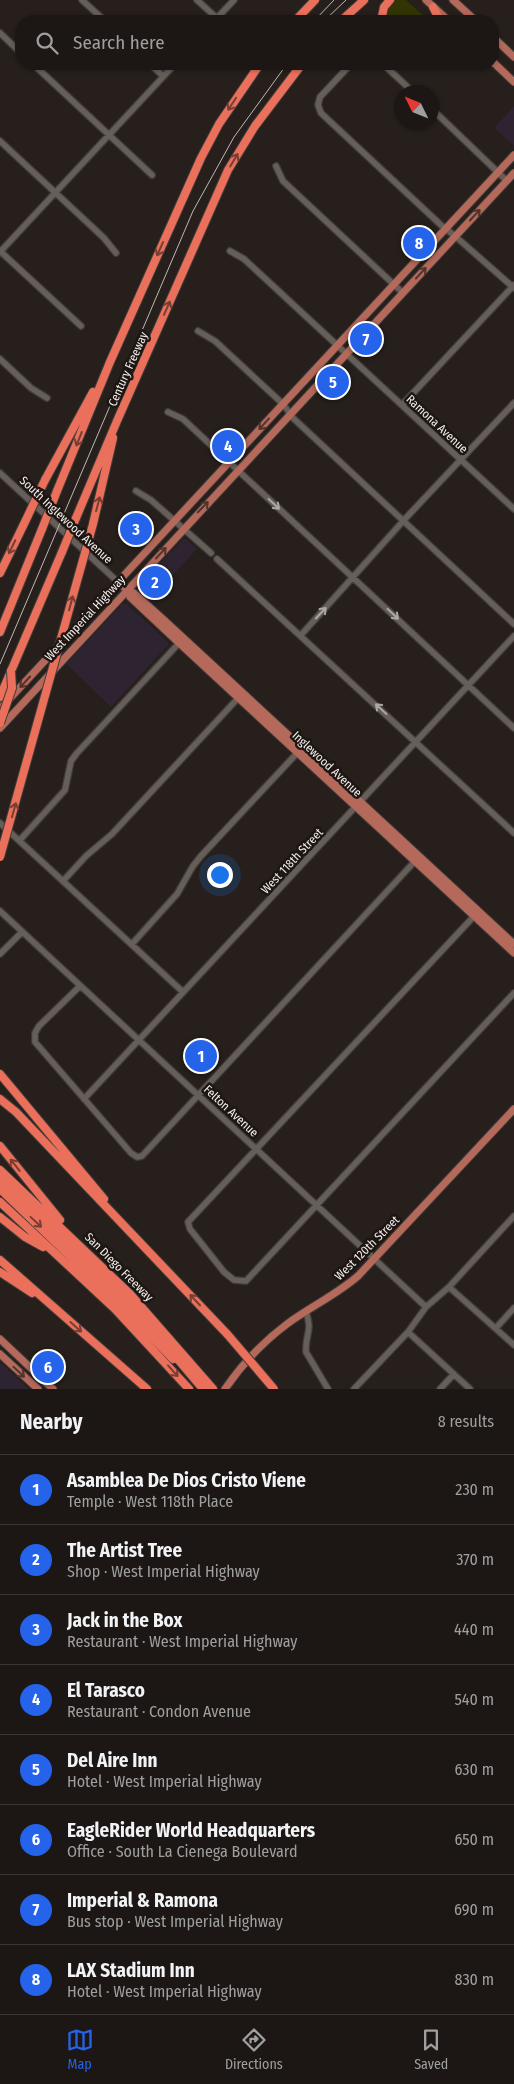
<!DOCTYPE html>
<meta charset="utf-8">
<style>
:root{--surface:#1c1714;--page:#25201d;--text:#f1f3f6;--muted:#a09fa0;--line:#3a3634;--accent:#2563eb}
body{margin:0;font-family:"Fira Sans Condensed",sans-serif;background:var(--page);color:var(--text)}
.compass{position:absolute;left:394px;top:85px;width:45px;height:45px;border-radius:50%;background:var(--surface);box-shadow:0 1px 4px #0004;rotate:313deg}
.you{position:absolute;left:219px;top:874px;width:18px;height:18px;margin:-12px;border:4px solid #fff;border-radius:50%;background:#1a73e8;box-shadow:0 0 0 8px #1a73e833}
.badge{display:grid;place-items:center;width:32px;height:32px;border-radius:50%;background:var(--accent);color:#fff;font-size:16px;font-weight:700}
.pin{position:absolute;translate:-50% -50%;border:2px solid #fff;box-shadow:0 1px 5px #0006}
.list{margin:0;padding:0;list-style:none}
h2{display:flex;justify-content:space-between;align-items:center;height:65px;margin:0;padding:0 20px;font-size:21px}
h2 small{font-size:16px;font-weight:400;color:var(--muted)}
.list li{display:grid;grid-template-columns:32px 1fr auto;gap:15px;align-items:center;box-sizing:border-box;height:70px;padding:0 20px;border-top:1px solid var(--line)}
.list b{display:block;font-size:19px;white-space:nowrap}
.list p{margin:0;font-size:16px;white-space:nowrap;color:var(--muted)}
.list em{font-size:16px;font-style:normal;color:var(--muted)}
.icon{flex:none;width:28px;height:28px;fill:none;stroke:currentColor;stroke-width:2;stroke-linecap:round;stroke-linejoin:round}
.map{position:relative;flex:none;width:514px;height:1389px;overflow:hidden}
.search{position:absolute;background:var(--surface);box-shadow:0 1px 4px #0004;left:15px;right:15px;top:15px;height:55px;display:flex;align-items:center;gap:12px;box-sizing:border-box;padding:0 18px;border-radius:20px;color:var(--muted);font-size:19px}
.sheet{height:625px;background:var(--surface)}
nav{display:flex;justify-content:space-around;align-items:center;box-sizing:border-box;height:70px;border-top:1px solid var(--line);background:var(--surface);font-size:14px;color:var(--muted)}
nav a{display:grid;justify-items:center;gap:2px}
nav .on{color:var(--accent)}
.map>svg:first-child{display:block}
</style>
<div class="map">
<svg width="514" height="1389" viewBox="0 0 514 1389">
<rect width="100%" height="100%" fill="#261f1b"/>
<path fill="#2e2331" d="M514 106V146L494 128Z
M183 539H186L197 549 151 599 140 589V585Z
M122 604H127L168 642V645L111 707 66 664Z
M0 1362 29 1389H0Z"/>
<path fill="#323503" d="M395 0H406L429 21H383L387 8Z"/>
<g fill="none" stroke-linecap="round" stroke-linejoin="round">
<defs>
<path id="minor" d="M82 0 105 21
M197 0 220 21
M215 20 234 0
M0 33 21 53
M33 64 152 175
M150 64 163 76
M351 64 320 97 318 105 321 113 442 226 455 236 514 288
M383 64 413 92
M432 109 507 181
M0 141 104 238 116 253
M276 166 283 181 403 293
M0 251 81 326
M230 251 244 259 514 509
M0 252 175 64
M198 331 215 341 283 404 293 418 514 624
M0 359 31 388 47 398
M402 405 514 285
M168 412 183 419 514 728
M0 473 118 582
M136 491 151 500 211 553
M217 559 514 833
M301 635 404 520 514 403
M0 823 183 992
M20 840 65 790 71 761 77 753 181 641
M64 880 86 856 112 834 240 696
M0 911 426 1307
M477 913 188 1222 190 1229 224 1272 234 1280 246 1281 514 993
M132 944 177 894 193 866 201 856 299 751
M0 954 22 932
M80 986 39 1026 35 1033V1042L131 1153 137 1157 142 1156 416 860
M84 1099 514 636
M449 1287 514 1345
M306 1312C313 1333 305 1333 306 1352L328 1389
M496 1328 514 1308
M408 1332 470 1389
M354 1389 408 1332 426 1307 449 1287 514 1216
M440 1389 454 1374"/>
<path id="major" d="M426 0 449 21
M453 0 476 21
M493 37 514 57
M493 62 514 82
M118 582 127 590 130 597 179 643 514 953
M127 590 134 593 163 619 514 944
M0 709 514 155
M0 728 514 173
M0 1339 53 1389
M0 1354 38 1389
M225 1389C242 1364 263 1342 287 1324 310 1307 336 1295 358 1276L514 1109"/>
<path id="highway" d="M433 7 440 21
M295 21 315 0
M341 21 364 0
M381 21 384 7 390 0
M45 480 93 392
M57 491 110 362 201 158 219 124 260 64
M76 518 117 421 228 170 255 126 302 64
M93 524 113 438
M0 573 23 526
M0 632 42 529
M0 697 62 552
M0 1074 104 1199
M0 1099 16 1112 228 1335
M0 1146 60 1220
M0 1170 130 1294 213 1389
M0 1179 130 1303 203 1389
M0 1189 121 1305 173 1359
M0 1202 115 1309 189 1389
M0 1217 25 1237 43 1247
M0 1260 147 1389
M0 1272 32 1293"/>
</defs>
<use href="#minor" stroke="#423c39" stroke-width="8"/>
<use href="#major" stroke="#423c39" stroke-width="9"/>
<use href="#highway" stroke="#423c39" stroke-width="10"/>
<use href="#minor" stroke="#665e59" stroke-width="5.5"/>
<use href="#major" stroke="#b5695a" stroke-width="7"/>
<use href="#highway" stroke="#ea705b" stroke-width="8"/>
<path stroke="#beb8b6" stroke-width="1" d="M314 21 334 0
M324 21 346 0
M0 664 193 211 234 137 287 64"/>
<defs>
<path id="highway-bridge" d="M23 526 45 480
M42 529 57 491
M62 552 76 518
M0 723 12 688 11 671
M0 857 93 524
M228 1335 274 1389"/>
</defs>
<use href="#highway-bridge" stroke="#423c39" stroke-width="10" stroke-linecap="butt"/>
<use href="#highway-bridge" stroke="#ea705b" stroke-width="8"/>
</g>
<defs><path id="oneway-shaft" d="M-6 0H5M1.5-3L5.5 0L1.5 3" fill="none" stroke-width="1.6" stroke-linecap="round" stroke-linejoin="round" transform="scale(1.25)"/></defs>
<g stroke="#793e33">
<use href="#oneway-shaft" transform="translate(232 104) rotate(123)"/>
<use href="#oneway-shaft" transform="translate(234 160) rotate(-59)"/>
<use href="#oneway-shaft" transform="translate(160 249) rotate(114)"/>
<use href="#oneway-shaft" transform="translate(167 308) rotate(-66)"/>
<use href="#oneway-shaft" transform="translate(79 439) rotate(112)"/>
<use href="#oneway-shaft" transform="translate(98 504) rotate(-75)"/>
<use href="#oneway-shaft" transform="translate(12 547) rotate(116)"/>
<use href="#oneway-shaft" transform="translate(71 603) rotate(-75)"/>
<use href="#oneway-shaft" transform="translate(14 810) rotate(-74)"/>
<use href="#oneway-shaft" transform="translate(15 1165) rotate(-129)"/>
<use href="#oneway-shaft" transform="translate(36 1222) rotate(43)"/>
<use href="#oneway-shaft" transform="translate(195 1300) rotate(-133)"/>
<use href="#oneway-shaft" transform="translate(76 1327) rotate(42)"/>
<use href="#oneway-shaft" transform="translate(173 1371) rotate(48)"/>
</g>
<g stroke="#52332b">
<use href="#oneway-shaft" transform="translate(475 215) rotate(-47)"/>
<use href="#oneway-shaft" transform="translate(421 273) rotate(-47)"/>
<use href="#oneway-shaft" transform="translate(264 424) rotate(132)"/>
<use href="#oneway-shaft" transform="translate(203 507) rotate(-46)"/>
<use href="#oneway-shaft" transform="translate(161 553) rotate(-47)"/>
<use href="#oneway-shaft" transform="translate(25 682) rotate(133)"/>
<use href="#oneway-shaft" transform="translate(19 1372) rotate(43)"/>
</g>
<g stroke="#aea8a4">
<use href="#oneway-shaft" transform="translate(274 504) rotate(43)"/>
<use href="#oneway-shaft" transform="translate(321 613) rotate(-47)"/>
<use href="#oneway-shaft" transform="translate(393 614) rotate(43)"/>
<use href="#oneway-shaft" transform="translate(381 709) rotate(-137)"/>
</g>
<g text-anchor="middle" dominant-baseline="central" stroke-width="5" stroke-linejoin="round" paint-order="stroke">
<g font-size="12" fill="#f6f1ef" stroke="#1d1612">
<text transform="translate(128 369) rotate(-66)">Century Freeway</text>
<text transform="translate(437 424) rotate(43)">Ramona Avenue</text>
<text transform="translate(66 520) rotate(43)">South Inglewood Avenue</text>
<text transform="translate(85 618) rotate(-47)">West Imperial Highway</text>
<text transform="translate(327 764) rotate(43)">Inglewood Avenue</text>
<text transform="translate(292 861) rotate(-47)">West 118th Street</text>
<text transform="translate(231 1111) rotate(43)">Felton Avenue</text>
<text transform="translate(367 1248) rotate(-45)">West 120th Street</text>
<text transform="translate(119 1267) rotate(45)">San Diego Freeway</text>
</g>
</g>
</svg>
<svg class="compass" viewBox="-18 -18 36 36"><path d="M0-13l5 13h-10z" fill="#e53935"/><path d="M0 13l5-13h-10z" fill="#a09fa0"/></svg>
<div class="you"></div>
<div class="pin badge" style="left:201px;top:1056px">1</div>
<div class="pin badge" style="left:155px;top:582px">2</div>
<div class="pin badge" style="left:136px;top:529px">3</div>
<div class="pin badge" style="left:228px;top:446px">4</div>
<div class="pin badge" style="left:333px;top:382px">5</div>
<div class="pin badge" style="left:48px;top:1367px">6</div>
<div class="pin badge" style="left:366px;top:339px">7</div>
<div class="pin badge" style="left:419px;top:243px">8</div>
<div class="search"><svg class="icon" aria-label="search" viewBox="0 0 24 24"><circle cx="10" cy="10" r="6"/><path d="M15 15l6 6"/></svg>Search here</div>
</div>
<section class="sheet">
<h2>Nearby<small>8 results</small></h2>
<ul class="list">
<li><span class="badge">1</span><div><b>Asamblea De Dios Cristo Viene</b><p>Temple · West 118th Place</p></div><em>230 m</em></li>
<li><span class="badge">2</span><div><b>The Artist Tree</b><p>Shop · West Imperial Highway</p></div><em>370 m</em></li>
<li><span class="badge">3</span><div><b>Jack in the Box</b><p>Restaurant · West Imperial Highway</p></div><em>440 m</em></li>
<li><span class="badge">4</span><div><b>El Tarasco</b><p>Restaurant · Condon Avenue</p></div><em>540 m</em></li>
<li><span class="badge">5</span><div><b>Del Aire Inn</b><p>Hotel · West Imperial Highway</p></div><em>630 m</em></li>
<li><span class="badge">6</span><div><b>EagleRider World Headquarters</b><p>Office · South La Cienega Boulevard</p></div><em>650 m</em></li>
<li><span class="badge">7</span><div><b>Imperial &amp; Ramona</b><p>Bus stop · West Imperial Highway</p></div><em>690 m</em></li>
<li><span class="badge">8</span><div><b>LAX Stadium Inn</b><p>Hotel · West Imperial Highway</p></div><em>830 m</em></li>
</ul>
</section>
<nav>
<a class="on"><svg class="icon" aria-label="map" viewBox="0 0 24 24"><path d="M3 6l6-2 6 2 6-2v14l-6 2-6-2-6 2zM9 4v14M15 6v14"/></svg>Map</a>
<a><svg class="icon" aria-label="directions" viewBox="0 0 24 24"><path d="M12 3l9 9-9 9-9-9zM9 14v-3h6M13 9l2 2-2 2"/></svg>Directions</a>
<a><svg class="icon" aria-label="saved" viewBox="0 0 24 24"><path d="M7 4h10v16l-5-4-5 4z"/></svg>Saved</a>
</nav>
